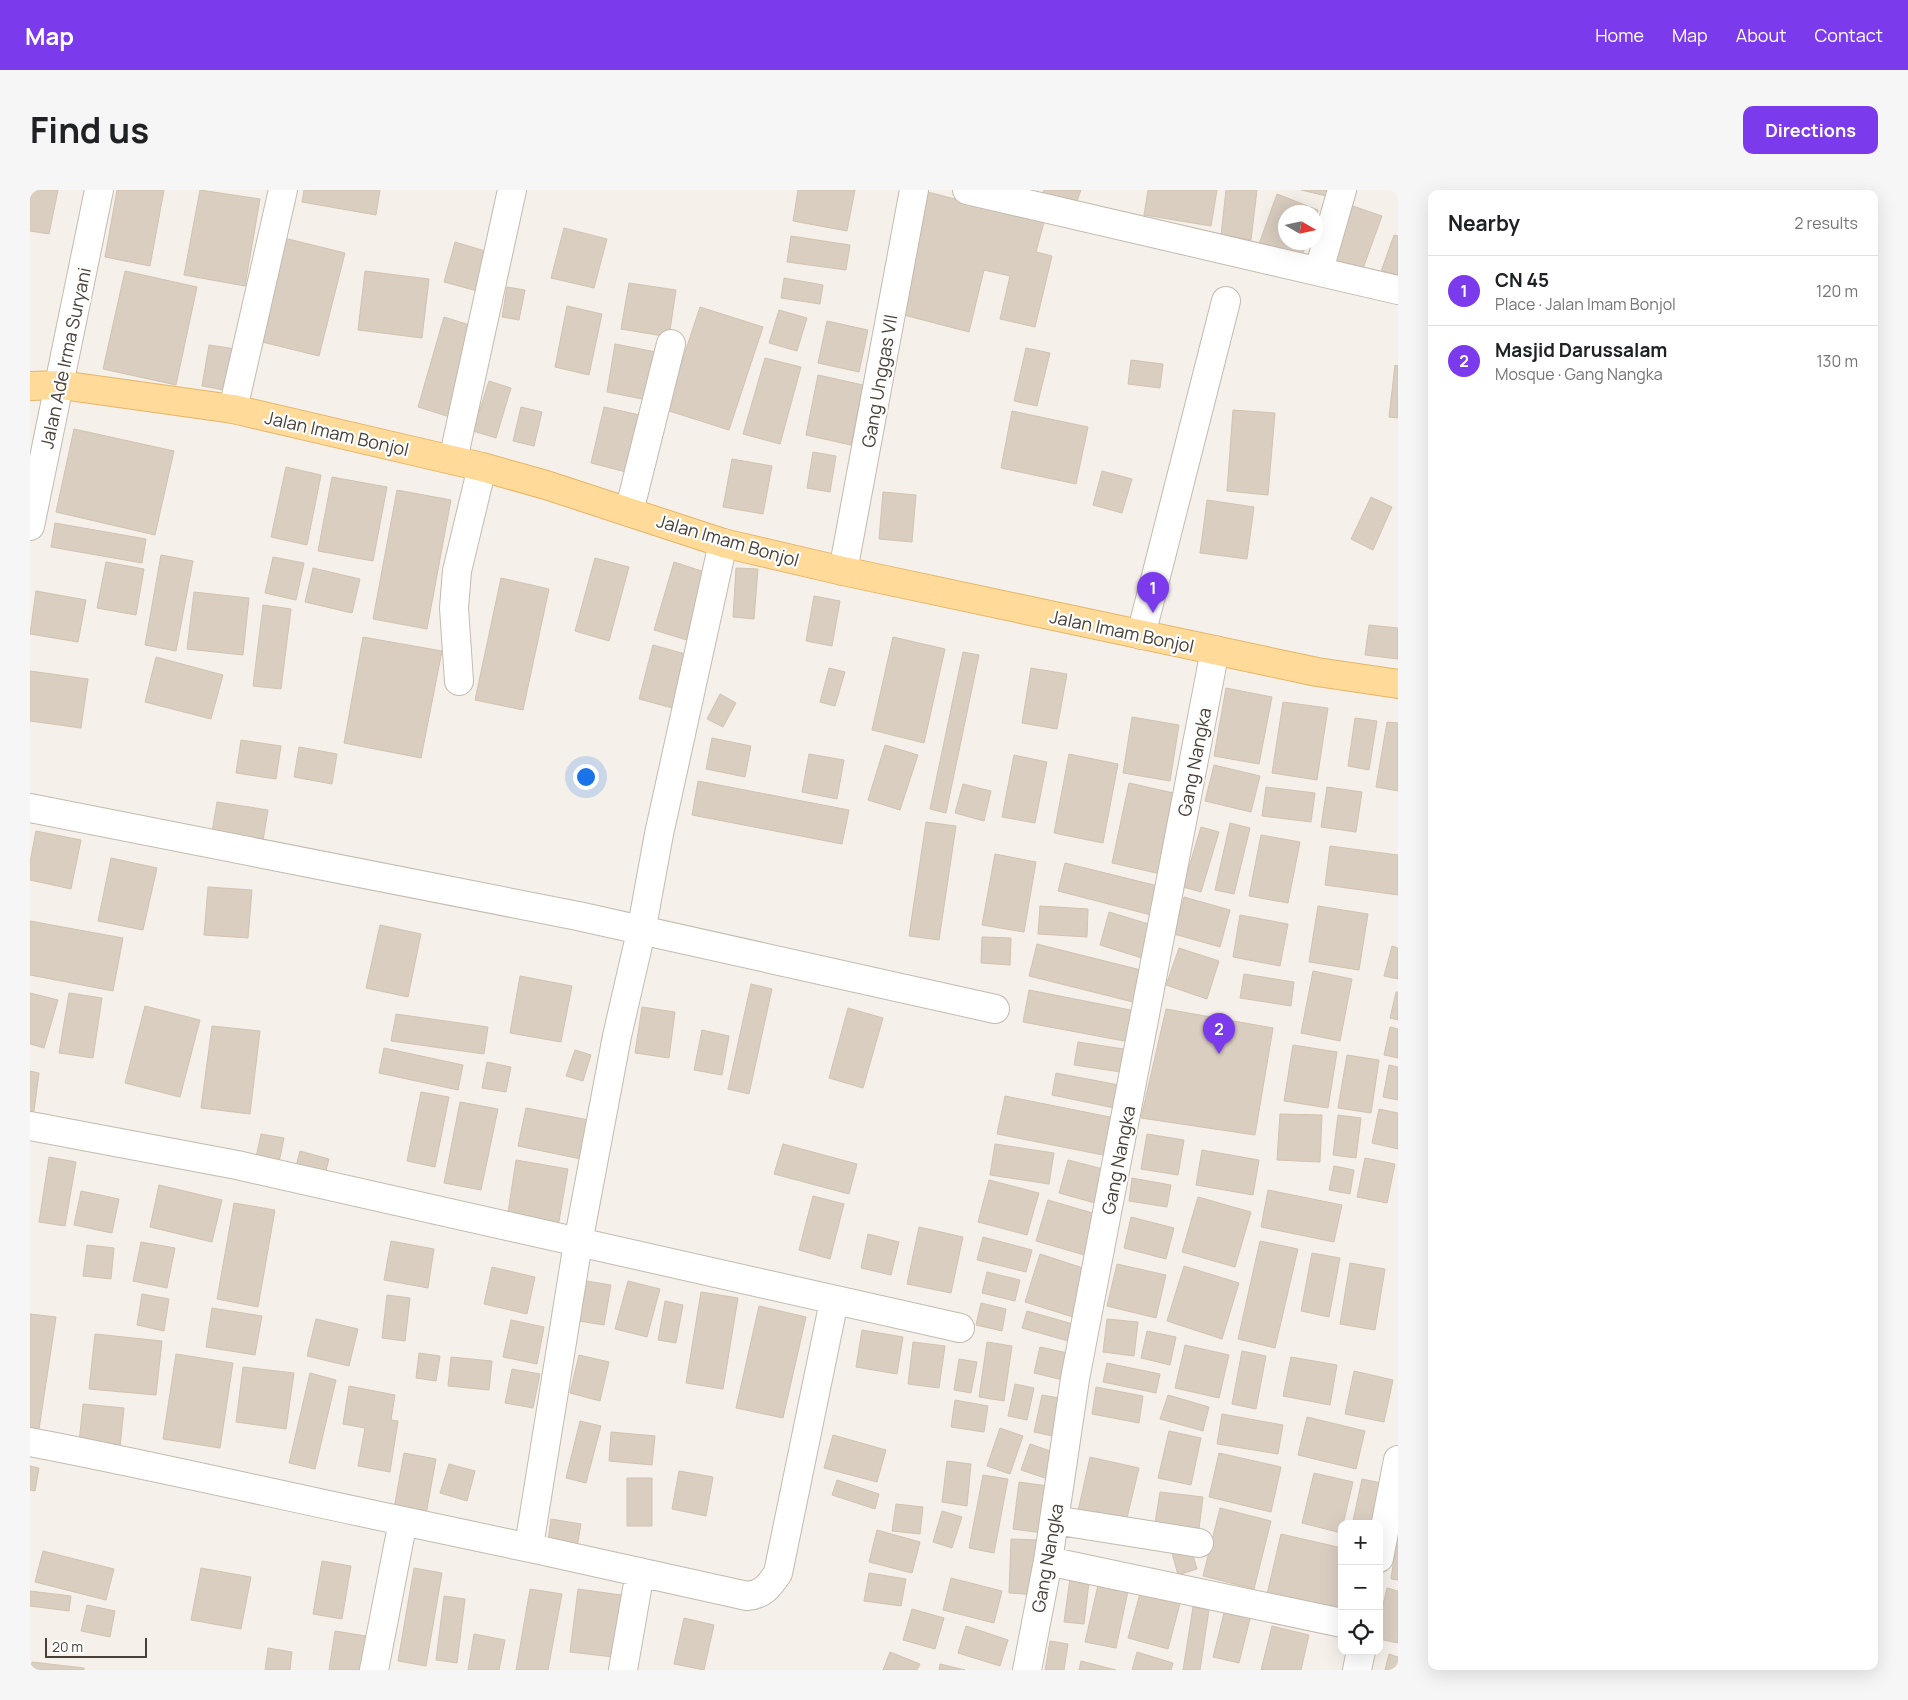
<!DOCTYPE html>
<meta charset="utf-8">
<style>
:root{--surface:#fff;--page:#f6f6f6;--text:#202124;--muted:#757577;--line:#e0e0e0;--accent:#7c3aed}
body{margin:0;font-family:Manrope,sans-serif;background:var(--page);color:var(--text)}
.controls{position:absolute;right:15px;bottom:15px;display:grid;overflow:hidden;border-radius:10px;box-shadow:0 5px 20px #0002}
.controls button{width:45px;height:45px;display:grid;place-items:center;padding:0;border:0;border-bottom:1px solid var(--line);background:var(--surface);color:var(--text);font:25px sans-serif}
.compass{position:absolute;left:1248px;top:15px;width:45px;height:45px;border-radius:50%;background:var(--surface);box-shadow:0 5px 20px #0002;rotate:99deg}
.scale{position:absolute;left:15px;bottom:12px;width:102px;box-sizing:border-box;padding-left:5px;border:2px solid #494137;border-top:0;font-size:14px;line-height:18px;white-space:nowrap;color:#494137;-webkit-text-stroke:4px #fff;paint-order:stroke}
.you{position:absolute;left:555px;top:586px;width:18px;height:18px;margin:-12px;border:4px solid #fff;border-radius:50%;background:#1a73e8;box-shadow:0 0 0 8px #1a73e833}
.badge{display:grid;place-items:center;width:32px;height:32px;border-radius:50%;background:var(--accent);color:#fff;font-size:16px;font-weight:700}
.pin{position:absolute;translate:-50% -41px;filter:drop-shadow(0 1px 2px #0008)}
.pin::after{content:'';position:absolute;top:26px;width:18px;height:15px;background:inherit;clip-path:polygon(0 0,100% 0,50% 100%)}
.list{margin:0;padding:0;list-style:none}
h2{display:flex;justify-content:space-between;align-items:center;height:65px;margin:0;padding:0 20px;font-size:21px}
h2 small{font-size:16px;font-weight:400;color:var(--muted)}
.list li{display:grid;grid-template-columns:32px 1fr auto;gap:15px;align-items:center;box-sizing:border-box;height:70px;padding:0 20px;border-top:1px solid var(--line)}
.list b{display:block;font-size:19px;white-space:nowrap}
.list p{margin:0;font-size:16px;white-space:nowrap;color:var(--muted)}
.list em{font-size:16px;font-style:normal;color:var(--muted)}
.icon{flex:none;width:28px;height:28px;fill:none;stroke:currentColor;stroke-width:2;stroke-linecap:round;stroke-linejoin:round}
.map{position:relative;flex:none;width:1368px;height:1480px;overflow:hidden;border-radius:10px}
header{display:flex;align-items:center;gap:30px;box-sizing:border-box;height:70px;padding:0 25px;background:var(--accent);color:#fff}
header strong{font-size:24px}
nav{display:flex;gap:28px;margin-inline-start:auto;font-size:18px}
.intro{display:flex;align-items:center;justify-content:space-between;box-sizing:border-box;height:120px;padding:0 30px}
h1{margin:0;font-size:35px}
.button{padding:12px 22px;border-radius:10px;background:var(--accent);color:#fff;font-size:18px;font-weight:700}
main{display:flex;gap:30px;padding:0 30px}
aside{flex:1;background:var(--surface);border-radius:10px;box-shadow:0 5px 20px #0002}
.map>svg:first-child{display:block}
</style>
<header>
<strong>Map</strong>
<nav><a>Home</a><a>Map</a><a>About</a><a>Contact</a></nav>
</header>
<div class="intro"><h1>Find us</h1><a class="button">Directions</a></div>
<main>
<div class="map">
<svg width="1368" height="1480" viewBox="0 0 1368 1480">
<rect width="100%" height="100%" fill="#f5f0e9"/>
<path fill="#dacec1" stroke="#d2c3b1" d="M0 0H28L19 44 0 41Z
M87 0H134L120 76 75 67Z
M170 0 230 9 215 96 154 85Z
M274 0H350L346 25 272 12Z
M768 0H825L817 41 763 31Z
M1014 0H1051L1045 17 1012 4Z
M1118 0H1187L1181 36 1114 25Z
M1196 0H1227L1221 50 1191 45Z
M1271 0H1302L1300 7Z
M894 1 1014 32 1006 62 1022 66 1005 137 970 129 980 86 954 80 939 142 870 124Z
M1247 4 1288 20 1286 28V22H1256V52H1277L1271 69 1229 54Z
M1320 15 1352 26 1331 84 1299 72Z
M534 38 577 49 564 98 521 88Z
M1364 45 1368 46V98L1348 90Z
M761 46 820 55 816 80 757 72Z
M250 47 315 63 289 166 224 150Z
M425 52 462 63 451 102 414 92Z
M95 81 167 97 146 195 73 179Z
M335 81 399 89 392 148 328 140Z
M754 88 793 95 790 114 751 108Z
M599 93 646 100 639 147 591 139Z
M477 97 495 100 489 130 472 127Z
M537 116 572 124 559 185 525 177Z
M670 117 733 137 699 240 636 220Z
M749 120 777 128 767 161 739 153Z
M414 127 449 138 423 228 388 217Z
M797 131 838 140 829 182 788 173Z
M585 154 626 162 617 210 577 202Z
M179 155 212 160 205 202 172 196Z
M996 158 1020 163 1007 216 984 211Z
M735 168 771 177 750 254 713 244Z
M1101 170 1133 174 1130 198 1098 194Z
M1365 175 1368 176V228L1359 227Z
M788 185 833 195 821 255 776 245Z
M459 191 481 198 466 248 443 241Z
M491 217 512 222 504 256 483 251Z
M574 217 614 226 600 283 561 273Z
M1203 220 1245 223 1238 305 1197 301Z
M982 221 1058 237 1046 294 971 278Z
M44 239 144 261 125 345 26 322Z
M783 262 806 266 800 302 777 298Z
M702 269 742 276 733 324 693 317Z
M256 277 291 285 277 355 241 347Z
M1072 281 1102 289 1092 323 1063 315Z
M302 287 357 297 343 371 288 361Z
M367 300 421 310 397 439 343 429Z
M853 302 886 305 882 352 849 349Z
M1341 307 1362 317 1343 360 1321 349Z
M1177 310 1224 317 1217 369 1170 363Z
M25 333 116 349 112 373 21 357Z
M131 365 163 371 146 461 115 455Z
M243 367 274 373 266 410 235 403Z
M565 368 599 377 579 451 545 441Z
M76 372 114 379 106 425 67 418Z
M644 372 681 384 660 451 624 440Z
M283 378 330 389 322 423 275 412Z
M706 378 728 379 724 429 703 427Z
M471 388 519 399 493 520 445 510Z
M6 401 56 410 48 452 0 444Z
M164 402 219 408 213 465 157 459Z
M784 406 810 411 802 456 776 451Z
M233 415 261 419 251 499 223 496Z
M1339 435 1368 438V469L1335 465Z
M333 447 412 461 391 568 314 553Z
M863 447 915 459 894 553 842 540Z
M623 455 659 465 646 519 609 509Z
M933 462 949 465 916 623 900 619Z
M126 467 193 485 181 529 115 512Z
M799 478 815 482 805 516 790 512Z
M1001 478 1037 484 1027 539 992 533Z
M0 481 58 489 51 538 0 531Z
M1196 498 1242 507 1229 574 1184 566Z
M690 504 706 513 693 537 677 529Z
M1253 512 1298 518 1287 590 1242 583Z
M1102 527 1149 535 1140 591 1093 583Z
M1325 528 1347 531 1339 580 1318 576Z
M1357 532 1368 533V601L1346 597Z
M682 548 721 556 715 587 676 579Z
M211 550 251 556 246 589 206 583Z
M855 555 888 565 870 620 838 610Z
M269 557 307 564 302 594 264 587Z
M779 564 814 570 807 609 772 602Z
M1039 564 1088 574 1073 653 1024 643Z
M984 565 1017 572 1005 633 972 627Z
M1184 575 1230 586 1221 622 1175 611Z
M668 591 819 620 812 654 662 625Z
M1099 593 1148 604 1131 684 1082 673Z
M933 594 961 601 954 631 925 623Z
M1236 597 1285 603 1281 632 1232 626Z
M1297 597 1332 602 1326 642 1291 637Z
M187 612 238 620 233 651 182 642Z
M896 632 926 636 909 750 879 746Z
M1200 633 1220 638 1204 704 1185 700Z
M1171 637 1189 642 1171 702 1153 697Z
M6 641 51 650 41 699 0 690V672Z
M1231 645 1270 652 1258 713 1219 706Z
M1300 656 1368 665V705L1295 695Z
M965 664 1006 672 994 742 952 735Z
M81 668 127 678 113 740 68 731Z
M1035 673 1128 696 1121 725 1028 701Z
M178 697 222 700 218 748 174 745Z
M1154 707 1200 720 1190 757 1144 744Z
M1010 716 1058 719 1057 747 1008 744Z
M1288 716 1338 724 1329 780 1279 772Z
M1079 722 1122 735 1112 768 1070 755Z
M1210 725 1258 734 1250 776 1203 767Z
M0 731 93 748 83 801 0 785Z
M350 735 391 744 378 807 336 798Z
M952 747 981 748 980 775 951 773Z
M1007 754 1119 782 1111 814 999 786Z
M1362 756 1368 758V789L1354 786Z
M1149 758 1189 771 1177 809 1136 795Z
M1283 781 1322 789 1310 851 1271 843Z
M1214 784 1264 792 1261 816 1210 808Z
M490 786 542 796 531 852 480 843Z
M721 794 742 799 719 904 698 899Z
M999 800 1111 822 1105 853 993 832Z
M1366 802H1368V830L1360 828Z
M0 803 28 810 14 858 0 854Z
M39 803 72 808 63 868 29 863Z
M115 816 170 830 150 907 95 893Z
M612 817 645 822 639 868 605 863Z
M818 818 853 828 833 898 799 888Z
M1136 819 1243 838 1225 945 1111 928Z
M366 824 458 837 454 864 361 851Z
M182 836 230 841 220 924 171 918Z
M1360 837 1368 839V868L1354 865Z
M672 840 699 846 692 885 664 880Z
M1048 852 1100 860 1097 883 1044 875Z
M1263 855 1307 862 1298 918 1254 911Z
M354 858 433 875 428 900 349 883Z
M545 860 561 865 553 891 536 886Z
M1317 865 1349 870 1341 923 1308 918Z
M457 872 481 877 476 902 452 898Z
M1359 875 1368 877V910L1353 907Z
M0 881 9 883 4 921H0Z
M1026 883 1089 895 1084 918 1022 905Z
M391 902 419 907 405 977 377 971Z
M975 906 1090 929 1083 967 967 944Z
M430 912 468 919 451 1000 414 993Z
M496 918 559 930 551 969 488 956Z
M1349 919 1368 923V959L1342 953Z
M1250 924 1292 925 1290 972 1247 970Z
M1308 925 1331 928 1326 968 1303 965Z
M231 944 254 948 247 982 224 977Z
M1117 944 1154 950 1148 985 1111 979Z
M753 954 827 974 819 1004 744 984Z
M965 954 1024 963 1019 994 960 985Z
M1172 960 1229 970 1223 1005 1166 995Z
M270 961 299 969 294 988 265 980Z
M19 967 46 972 35 1036 9 1032Z
M1335 968 1365 974 1357 1013 1327 1007Z
M486 970 538 979 528 1037 477 1029Z
M1038 970 1081 981 1072 1015 1029 1003Z
M1304 976 1324 980 1320 1004 1299 1000Z
M1102 988 1141 995 1137 1017 1099 1011Z
M959 990 1009 1003 997 1045 948 1032Z
M129 995 192 1010 182 1052 120 1037Z
M1238 1000 1312 1015 1304 1052 1231 1037Z
M51 1001 89 1009 82 1043 44 1035Z
M783 1006 814 1014 800 1069 769 1060Z
M1168 1007 1221 1022 1205 1077 1152 1062Z
M1018 1010 1073 1026 1061 1067 1006 1051Z
M204 1013 245 1020 228 1117 187 1109Z
M1101 1027 1144 1038 1136 1069 1094 1058Z
M889 1037 933 1047 921 1103 877 1094Z
M838 1044 869 1052 861 1085 831 1078Z
M953 1047 1002 1060 996 1082 947 1070Z
M361 1051 404 1059 398 1098 354 1090Z
M1230 1051 1268 1059 1245 1158 1208 1149Z
M111 1052 145 1058 137 1098 103 1091Z
M57 1055 84 1058 81 1089 53 1086Z
M1282 1063 1310 1068 1299 1127 1271 1121Z
M1010 1064 1059 1080 1043 1127 995 1112Z
M1320 1073 1355 1079 1345 1140 1310 1134Z
M1087 1074 1136 1085 1126 1128 1077 1116Z
M1154 1076 1209 1093 1192 1149 1137 1131Z
M462 1077 505 1087 497 1124 454 1114Z
M957 1082 990 1090 985 1111 952 1103Z
M556 1091 581 1095 574 1135 549 1131Z
M598 1091 630 1099 617 1147 585 1139Z
M671 1102 708 1108 693 1199 656 1193Z
M112 1104 139 1109 134 1141 107 1135Z
M357 1105 380 1108 375 1151 352 1148Z
M635 1111 653 1115 646 1153 628 1150Z
M951 1113 976 1119 972 1141 946 1135Z
M729 1116 776 1127 753 1228 706 1218Z
M182 1118 232 1126 225 1165 176 1157Z
M997 1121 1050 1136 1045 1153 992 1138Z
M0 1124 26 1127 9 1239 0 1238Z
M286 1129 328 1139 319 1176 277 1166Z
M1077 1129 1108 1132 1104 1166 1073 1162Z
M481 1130 514 1137 507 1174 473 1167Z
M832 1140 873 1147 867 1184 826 1177Z
M1117 1141 1146 1147 1140 1175 1111 1168Z
M65 1144 132 1151 126 1205 59 1199Z
M883 1152 915 1156 909 1198 878 1194Z
M957 1152 982 1156 974 1211 949 1207Z
M1155 1155 1199 1165 1189 1208 1145 1198Z
M1010 1157 1038 1163 1033 1190 1004 1183Z
M1212 1161 1236 1166 1226 1219 1202 1214Z
M389 1163 410 1166 406 1191 386 1188Z
M146 1164 203 1173 190 1258 133 1249Z
M549 1165 579 1172 570 1211 540 1203Z
M421 1167 462 1171 459 1200 418 1196Z
M1261 1167 1307 1175 1300 1215 1253 1206Z
M929 1169 947 1172 941 1203 924 1200Z
M1077 1173 1130 1184 1126 1203 1073 1192Z
M213 1177 264 1183 256 1239 206 1232Z
M482 1179 510 1184 503 1218 475 1213Z
M1324 1181 1363 1190 1354 1232 1315 1224Z
M280 1183 306 1190 285 1279 259 1273Z
M985 1194 1004 1198 997 1230 978 1226Z
M319 1196 365 1205 361 1230 368 1231 360 1282 328 1276 335 1238 313 1234Z
M1066 1197 1113 1206 1109 1233 1062 1224Z
M1012 1205 1035 1209 1027 1247 1004 1242Z
M1138 1205 1179 1217 1173 1241 1130 1229Z
M925 1210 958 1216 954 1242 921 1237Z
M53 1214 94 1218 90 1257 49 1252Z
M1192 1224 1253 1235 1248 1264 1187 1254Z
M1277 1227 1335 1241 1326 1279 1268 1265Z
M550 1231 571 1236 556 1293 536 1288Z
M970 1238 993 1246 980 1284 957 1276Z
M1139 1241 1171 1248 1161 1295 1128 1288Z
M581 1242 625 1246 622 1275 579 1271Z
M803 1245 856 1260 847 1292 794 1278Z
M1000 1254 1029 1264 1021 1290 991 1280Z
M374 1263 406 1269 395 1330 363 1324Z
M1189 1263 1251 1277 1241 1322 1179 1307Z
M1060 1267 1109 1278 1096 1332 1048 1321Z
M917 1271 941 1274 937 1316 912 1312Z
M419 1274 445 1281 437 1311 410 1303Z
M0 1276 9 1278 5 1301 0 1300Z
M649 1281 683 1287 676 1326 642 1319Z
M1284 1283 1323 1292 1311 1343 1272 1333Z
M953 1285 978 1289 964 1363 939 1358Z
M597 1288H622V1336H597Z
M1332 1289 1351 1293 1342 1334 1323 1331Z
M807 1290 849 1304 845 1319 802 1305Z
M989 1292 1025 1297 1020 1344 983 1339Z
M1130 1302 1173 1307 1169 1339 1125 1333Z
M866 1314 893 1317 890 1344 862 1341Z
M1190 1318 1241 1331 1224 1399 1173 1386Z
M912 1321 932 1327 922 1358 903 1352Z
M521 1329 551 1334 546 1363 517 1358Z
M847 1340 890 1352 882 1383 839 1372Z
M1368 1341V1390L1361 1389Z
M1251 1344 1312 1358V1431L1235 1413Z
M981 1349 1010 1350 1008 1405 979 1403Z
M1161 1358 1167 1379 1148 1385 1142 1363Z
M13 1361 84 1379 76 1410 5 1392Z
M292 1371 321 1376 312 1429 283 1424Z
M171 1378 221 1387 211 1439 161 1430Z
M384 1378 412 1383 396 1476 368 1471Z
M1041 1381 1060 1384 1054 1434 1034 1432Z
M839 1383 876 1389 871 1416 834 1411Z
M921 1388 972 1401 964 1433 913 1420Z
M1068 1395 1098 1401 1086 1458 1055 1452Z
M1112 1396 1152 1406 1138 1459 1098 1448Z
M1357 1398 1368 1401V1453L1349 1449V1432Z
M500 1399 532 1404 518 1480H486Z
M548 1399 591 1405 583 1467 540 1462Z
M0 1401 41 1406 39 1421 0 1416Z
M414 1406 435 1409 427 1473 406 1470Z
M57 1415 85 1421 80 1447 51 1441Z
M1163 1417 1179 1420 1170 1480H1153Z
M882 1419 914 1428 905 1459 873 1450Z
M1195 1419 1221 1425 1209 1473 1183 1467Z
M654 1428 684 1435 674 1480 644 1474Z
M936 1436 978 1450 970 1476 928 1463Z
M1242 1436 1279 1445 1271 1480H1231Z
M305 1441 336 1446 330 1480H299Z
M444 1444 475 1450 469 1480H438Z
M1020 1451 1038 1454 1034 1480H1015Z
M238 1458 262 1462 260 1480H235Z
M860 1462 890 1474 887 1480H853Z
M1107 1462 1143 1473 1141 1480H1102Z
M1359 1464 1368 1467V1480H1355Z
M1051 1471 1086 1480H1049Z
M2 1472 54 1478V1480H1Z
M910 1474 935 1480H909Z"/>
<g fill="none" stroke-linecap="round" stroke-linejoin="round">
<defs>
<path id="minor" d="M937 0 1368 100
M1289 80 1312 0
M203 219 253 0
M423 270 482 0
M599 322 641 154
M0 336 69 0
M813 381 884 0
M1111 445 1196 111
M429 491 424 418 427 381 452 277
M0 618 548 726 965 819
M0 936 207 975 930 1138
M0 1252C125 1276 249 1305 373 1331 488 1355 602 1380 717 1406 733 1405 740 1395 748 1383L804 1111
M1024 1330 1169 1353
M499 1356 548 1053 587 846 611 742 629 644 693 353
M1349 1368 1368 1270
M1018 1371 1312 1433
M344 1480 373 1331
M593 1480 610 1382
M997 1480 1018 1371 1045 1189 1185 460
M1327 1480 1331 1461"/>
<path id="major" d="M0 196 31 195 203 219 452 277 516 295 693 353 813 381 1287 482 1368 494"/>
</defs>
<use href="#minor" stroke="#c4baaf" stroke-width="30"/>
<use href="#major" stroke="#e6b566" stroke-width="30"/>
<use href="#minor" stroke="#fff" stroke-width="28"/>
<use href="#major" stroke="#ffda98" stroke-width="28"/>
</g>
<g text-anchor="middle" dominant-baseline="central" stroke-width="4.5" stroke-linejoin="round" paint-order="stroke">
<g font-size="18" fill="#494137" stroke="#fff">
<text transform="translate(35 168) rotate(-78)">Jalan Ade Irma Suryani</text>
<text transform="translate(849 191) rotate(-80)">Gang Unggas VII</text>
<text transform="translate(307 243) rotate(13)">Jalan Imam Bonjol</text>
<text transform="translate(698 350) rotate(16)">Jalan Imam Bonjol</text>
<text transform="translate(1092 441) rotate(12)">Jalan Imam Bonjol</text>
<text transform="translate(1164 572) rotate(-79)">Gang Nangka</text>
<text transform="translate(1088 970) rotate(-79)">Gang Nangka</text>
<text transform="translate(1017 1368) rotate(-80)">Gang Nangka</text>
</g>
</g>
</svg>
<div class="controls">
<button>+</button>
<button>−</button>
<button><svg class="icon" aria-label="locate" viewBox="0 0 24 24"><circle cx="12" cy="12" r="6"/><path d="M12 2v4M12 18v4M2 12h4M18 12h4"/></svg></button>
</div>
<svg class="compass" viewBox="-18 -18 36 36"><path d="M0-13l5 13h-10z" fill="#e53935"/><path d="M0 13l5-13h-10z" fill="#757577"/></svg>
<div class="scale">20 m</div>
<div class="you"></div>
<div class="pin badge" style="left:1123px;top:423px">1</div>
<div class="pin badge" style="left:1189px;top:864px">2</div>
</div>
<aside>
<h2>Nearby<small>2 results</small></h2>
<ul class="list">
<li><span class="badge">1</span><div><b>CN 45</b><p>Place · Jalan Imam Bonjol</p></div><em>120 m</em></li>
<li><span class="badge">2</span><div><b>Masjid Darussalam</b><p>Mosque · Gang Nangka</p></div><em>130 m</em></li>
</ul>
</aside>
</main>
